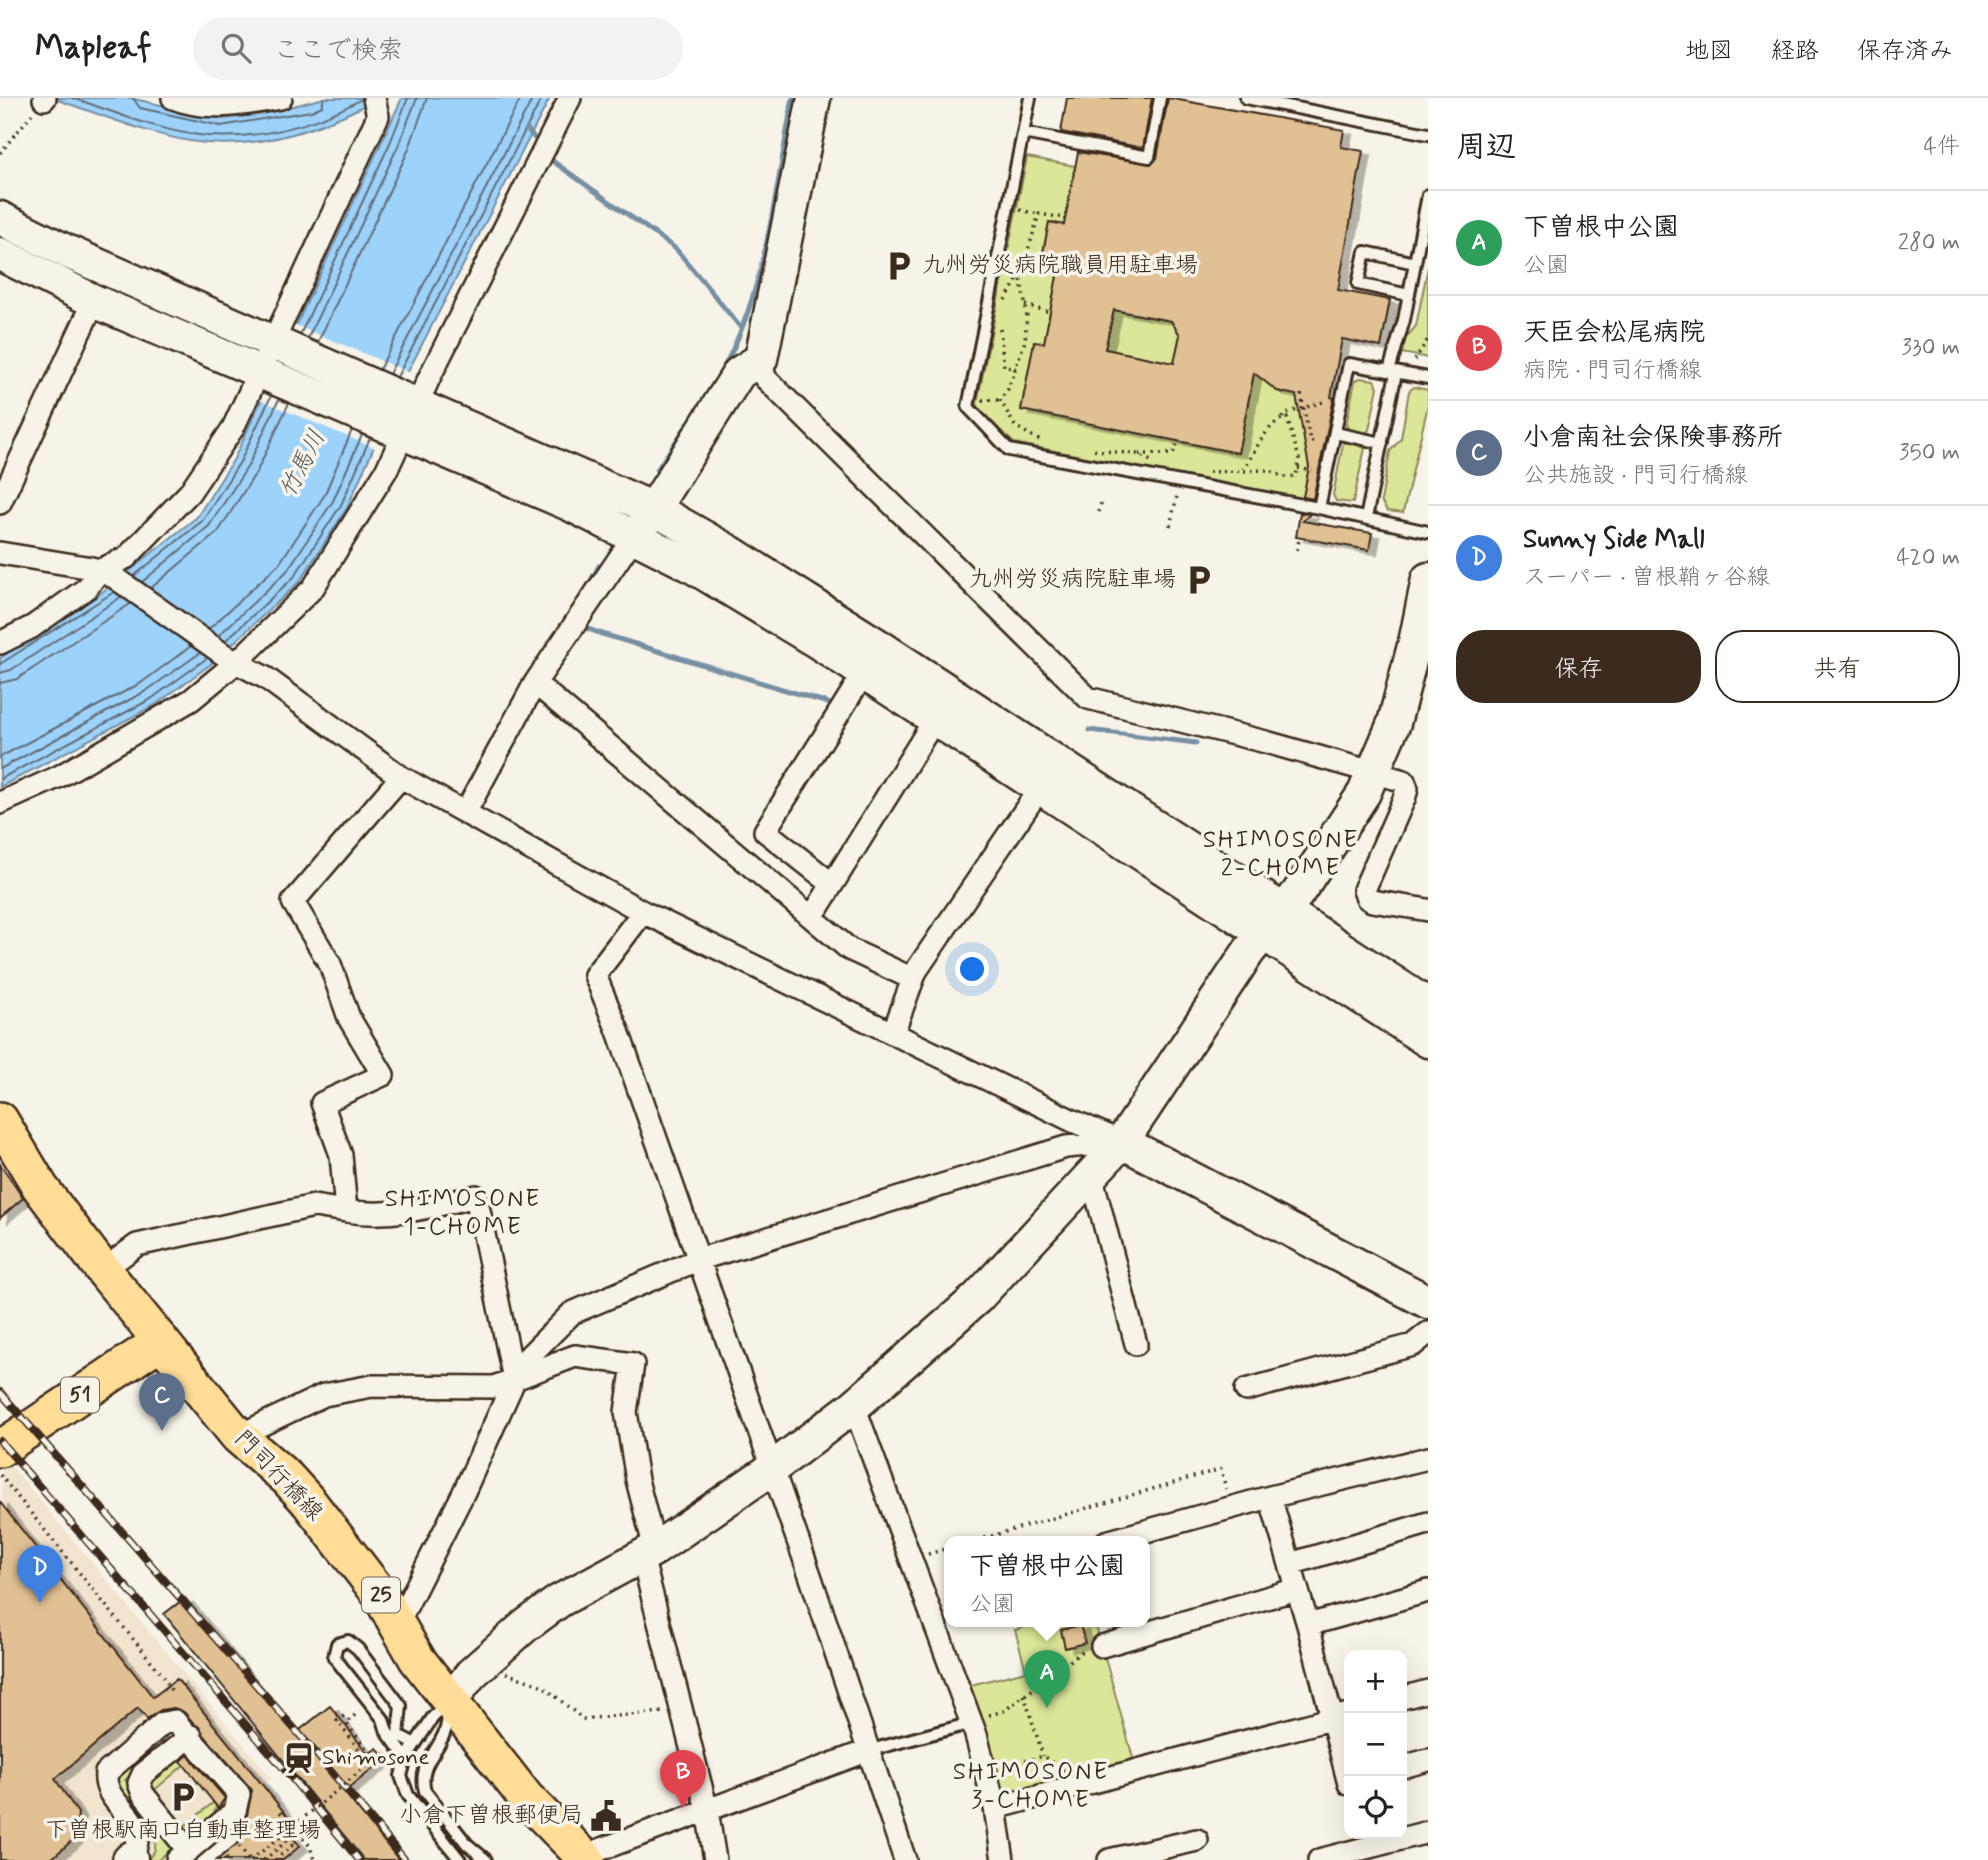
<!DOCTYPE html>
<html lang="ja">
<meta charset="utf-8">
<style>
:root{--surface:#fff;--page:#f2f2f2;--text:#222;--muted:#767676;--line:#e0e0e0;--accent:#3b2a1e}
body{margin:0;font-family:Mynerve,"Klee One",sans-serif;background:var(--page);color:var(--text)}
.controls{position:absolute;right:21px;bottom:21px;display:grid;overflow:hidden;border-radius:14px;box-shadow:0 7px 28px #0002}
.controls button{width:63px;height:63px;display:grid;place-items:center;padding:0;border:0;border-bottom:2px solid var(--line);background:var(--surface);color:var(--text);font:35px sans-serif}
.you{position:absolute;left:973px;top:872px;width:24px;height:24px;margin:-18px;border:5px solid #fff;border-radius:50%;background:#1a73e8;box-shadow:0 0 0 10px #1a73e833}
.badge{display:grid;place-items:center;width:46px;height:46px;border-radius:50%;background:var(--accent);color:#fff;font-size:23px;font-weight:700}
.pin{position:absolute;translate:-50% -58px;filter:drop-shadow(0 2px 4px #0008)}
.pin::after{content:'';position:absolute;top:37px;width:24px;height:21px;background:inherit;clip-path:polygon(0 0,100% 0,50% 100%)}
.popup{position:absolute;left:944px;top:1438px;width:206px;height:91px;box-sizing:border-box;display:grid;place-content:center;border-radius:14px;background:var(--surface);filter:drop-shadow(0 2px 5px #0005);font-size:23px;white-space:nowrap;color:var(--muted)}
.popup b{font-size:26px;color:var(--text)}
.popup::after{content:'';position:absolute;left:50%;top:100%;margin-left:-14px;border:14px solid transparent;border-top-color:var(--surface)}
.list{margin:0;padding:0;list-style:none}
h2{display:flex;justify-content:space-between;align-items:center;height:91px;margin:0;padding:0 28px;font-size:30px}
h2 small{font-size:23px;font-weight:400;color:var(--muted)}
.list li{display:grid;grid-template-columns:46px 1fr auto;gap:21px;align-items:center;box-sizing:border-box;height:105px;padding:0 28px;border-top:2px solid var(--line)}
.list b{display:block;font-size:26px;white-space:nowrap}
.list p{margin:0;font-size:23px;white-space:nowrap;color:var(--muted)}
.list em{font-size:23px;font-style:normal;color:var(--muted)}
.actions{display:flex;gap:14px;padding:21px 28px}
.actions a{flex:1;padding:16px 0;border:2px solid var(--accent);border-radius:28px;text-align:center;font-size:24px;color:var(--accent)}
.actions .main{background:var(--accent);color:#fff}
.icon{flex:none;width:38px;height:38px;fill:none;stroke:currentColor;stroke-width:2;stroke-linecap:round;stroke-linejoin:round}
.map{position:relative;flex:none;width:1428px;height:1762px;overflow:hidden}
header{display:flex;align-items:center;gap:42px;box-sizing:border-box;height:98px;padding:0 35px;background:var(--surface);border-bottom:2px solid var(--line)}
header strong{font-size:33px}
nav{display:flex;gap:38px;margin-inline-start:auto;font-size:24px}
.search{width:490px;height:63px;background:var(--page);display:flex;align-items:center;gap:18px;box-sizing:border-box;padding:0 24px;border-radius:38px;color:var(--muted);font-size:26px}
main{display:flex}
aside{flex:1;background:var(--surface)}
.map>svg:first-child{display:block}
</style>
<header>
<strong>Mapleaf</strong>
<div class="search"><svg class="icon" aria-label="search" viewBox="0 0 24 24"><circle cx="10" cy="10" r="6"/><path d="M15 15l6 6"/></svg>ここで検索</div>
<nav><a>地図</a><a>経路</a><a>保存済み</a></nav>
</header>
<main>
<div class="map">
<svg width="1428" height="1762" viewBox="0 0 1428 1762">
<defs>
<filter id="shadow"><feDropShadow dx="8" dy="4.5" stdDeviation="0" flood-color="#0004"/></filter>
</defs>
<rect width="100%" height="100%" fill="#f7f3e8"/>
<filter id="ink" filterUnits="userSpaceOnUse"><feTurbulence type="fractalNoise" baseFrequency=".0143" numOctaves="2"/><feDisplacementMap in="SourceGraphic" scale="14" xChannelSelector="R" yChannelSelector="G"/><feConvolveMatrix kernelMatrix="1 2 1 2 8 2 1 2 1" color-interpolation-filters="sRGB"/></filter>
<g filter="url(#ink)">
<path fill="#f0e4cf" d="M2 1357 272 1681 162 1762H0Z"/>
<path fill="#dbe698" stroke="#8b885b" stroke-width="2" d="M1027 59 1075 68 1064 127 1049 124 1041 165 1059 168 1044 245 1034 244 1021 312 1238 355 1255 271 1277 293 1296 297 1312 356 1303 401 1014 345 980 313 977 305Z
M1428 169V260L1402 255 1404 242 1416 228Z
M1114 212 1171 223 1180 237 1174 265 1105 251Z
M1360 280 1374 282 1378 289 1369 332 1365 335 1350 333 1346 327 1355 283Z
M1414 289 1428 292V307L1403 415 1387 413 1381 403 1390 353 1401 341 1409 293Z
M1346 343 1365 350 1353 405 1336 403 1333 397 1343 346Z
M1043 1524H1095L1135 1667 999 1705 963 1589 1026 1573 1015 1532Z
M164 1644 167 1646 125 1682 172 1746 171 1751 158 1762H147L154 1754C164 1721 114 1707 118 1677L155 1645Z
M178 1661 184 1667 152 1694 182 1730 214 1704 216 1710 211 1721 191 1735 180 1732 148 1692 151 1682Z"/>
<path fill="#9dd2fb" stroke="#768fa3" stroke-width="2" d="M52 0H130L222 21 259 17 324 0H379C322 31 255 54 190 43 143 35 97 15 52 0Z
M402 0H550L403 283 347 410 300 483 211 566 155 607 0 689V560L96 499 197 419 234 361Z"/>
<path fill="#f7f3e8" d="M293 226 411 275 377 351 258 301Z"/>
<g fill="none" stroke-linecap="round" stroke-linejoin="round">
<path stroke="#626d76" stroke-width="2" d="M73 0C112 13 151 30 191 36 249 45 312 29 362 1
M133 0 140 10 221 28 311 13 322 8 324 0
M300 237 390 45 408 0
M308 240 398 48 417 0
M318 244 408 53 427 0
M379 272 521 0
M389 276 533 0
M397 279 542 0
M134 478 202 423 240 364 271 298
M142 484 209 428 248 368 279 301
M151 490 218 434 257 373 289 305
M209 531 279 466 324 398 352 332
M218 538 287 473 333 403 362 337
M225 543 294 479 341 407 370 340
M0 566 114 494
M0 575 11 572 121 499
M0 585 17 581 130 506
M0 659 141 585 191 548
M0 671 146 593 200 555
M0 681 151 601 207 560"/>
<path stroke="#768fa3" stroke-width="5" d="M527 31 541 48
M547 56 554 64 676 151 741 230
M720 276C766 197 776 89 793 0
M657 372 700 308
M585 493 599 468
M582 525 586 530 599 535 828 605
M1089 632 1196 645"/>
</g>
<path fill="#e1c194" stroke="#3b2a1e" stroke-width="2" fill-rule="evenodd" filter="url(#shadow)" d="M1067 0H1152L1143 50 1061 34Z
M1168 0 1344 32 1341 49 1363 53 1338 192 1390 202 1381 249 1342 241 1331 299 1334 300 1313 401 1303 399 1309 369 1296 297 1277 293 1254 275 1238 355 1021 312 1034 244 1044 245 1059 168 1041 165 1049 124 1064 127 1078 54 1152 66 1157 60ZM1114 212 1171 223 1180 237 1174 265 1105 251Z
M1300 415 1310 416 1303 423 1372 435 1369 452 1296 439Z
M0 1066 23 1100 0 1120Z
M0 1404 153 1599 177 1581 298 1731 290 1737 300 1748 283 1762H217L243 1741 235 1730 247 1717 252 1692 184 1614 174 1610 161 1612 147 1621 138 1610 55 1681 78 1715 75 1740 50 1762H0Z
M185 1500 296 1635 330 1608 368 1656 377 1650 385 1661 344 1694 399 1762H364L164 1516Z
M1080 1527 1085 1545 1065 1550 1061 1532Z
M188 1657 225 1700 218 1710 181 1663Z"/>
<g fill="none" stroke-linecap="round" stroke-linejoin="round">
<defs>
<path id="lane" d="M1030 0 968 309 1009 352 1319 410 1428 434
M1246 0 1428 36
M1023 35 1149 59 1160 0
M1409 197 1358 186 1365 154 1415 165
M1389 273 1404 222 1428 97
M1335 335 1382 345
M1319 410 1349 266 1428 280
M1366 420 1396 275
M448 1606 433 1619 406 1660 401 1678 408 1697 460 1762
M449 1613C448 1621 447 1629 444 1636 435 1657 418 1669 425 1693L467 1746 486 1762
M867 1653 972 1625
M406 1660 387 1634 383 1621 334 1559 337 1546 348 1543 358 1551 401 1608 398 1637 415 1646"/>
<path id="street" d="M173 0C208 14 244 6 281 0
M44 1 45 0
M761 261 765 280 1088 600 1266 644 1404 683 1407 691 1404 701 1364 792 1367 800 1372 803 1428 812
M0 405 94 203
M0 455 92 470 114 479 230 561 266 580 401 679 643 814 1073 1023 1122 1044
M0 545 32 529 87 490 99 473 127 459 189 395 233 330 378 18 374 0
M535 585 849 851 913 881
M0 705 60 678 191 602 237 564 313 490 387 371 431 276 570 0
M465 715 535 585 635 437
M832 786 765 733 871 564
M643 814 595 877 618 933 810 1477 905 1762
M812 819 935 621
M893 935 916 873 1040 690
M1091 1076 1136 1246
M346 1113C392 1120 432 1109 476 1098L514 1281
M103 1172 137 1147 314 1108 346 1113 341 1057 322 1005 383 977 349 920 330 866 293 804 401 679
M1246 1292 1413 1247 1428 1235
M854 1308 976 1637 995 1710
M238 1338 324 1297 372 1288 494 1289 575 1258 633 1266 626 1314 637 1382 655 1451
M1106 1444 1270 1399
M642 1458 707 1712 715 1762
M1290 1466 1428 1425
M397 1527 463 1396 522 1265 572 1215 697 1162 1066 1049 1120 1044
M1308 1527 1428 1493
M1102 1548 1297 1491
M1402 1600 1428 1593
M1402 1669 1428 1662
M1349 1686 1308 1527 1270 1399 1428 1360
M188 1752 143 1696 139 1685 143 1676 191 1638
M583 1758 867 1653
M131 1760C155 1718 102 1711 106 1675L163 1625 175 1623 239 1696 235 1713 177 1762
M1003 1762 995 1710 1349 1616
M1109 1762 1197 1742
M1319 1762 1428 1734"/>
<path id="secondary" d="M0 120 68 154 656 412 730 454 882 550 1428 907
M0 156 94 203 569 406 690 467 819 545 1428 943
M644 426 739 275 761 261 814 0
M1122 1044 1428 1204
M450 1604 471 1576 525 1528 559 1503 655 1451 770 1372 854 1308 977 1200 1122 1044 1249 853 1298 795 1364 695 1394 625 1416 540 1428 481
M129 1762 131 1760"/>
<path id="primary" d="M0 1022 40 1089 103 1172 238 1338 287 1380 308 1403 379 1495 417 1561 526 1700 587 1762
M0 1351 161 1243"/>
</defs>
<use href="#lane" stroke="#3b2a1e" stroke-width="16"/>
<use href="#street" stroke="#3b2a1e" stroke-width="26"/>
<use href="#secondary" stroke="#3b2a1e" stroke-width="37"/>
<use href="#primary" stroke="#3b2a1e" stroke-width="40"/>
<path stroke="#3b2a1e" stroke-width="3.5" stroke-dasharray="2 5" stroke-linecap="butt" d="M0 55 32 16
M1020 112 1039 116
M1005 202 1019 179
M1025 207 1050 214
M1000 231 1004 269 1016 270
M1415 262 1428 241
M1301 296 1310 343 1317 345
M982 302H1001
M1283 320 1285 316 1326 303
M1039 342 1015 328 1000 302 1008 291 1025 243 1027 215 1020 179 1039 116 1065 120
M1094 352 1137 356 1151 363
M1139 356H1173L1178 343
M1298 370 1312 373
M1209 374 1268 372 1284 379 1296 378 1299 360 1287 320C1268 321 1254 357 1243 371
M1099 414 1102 401
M1170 428 1177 398
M1297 452 1299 442
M0 1377 164 1579 172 1594
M971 1444 1221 1371 1226 1391
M928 1456 949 1450
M506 1575 543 1588 583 1621 662 1614
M1024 1597 1043 1658
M355 1617 346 1625 374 1660
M989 1617 1004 1613 1083 1553
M344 1618 337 1623 370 1665 379 1658
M1005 1669 1043 1658 1064 1673
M280 1714 310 1748 314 1762
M239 1748 250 1762
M226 1759 228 1762
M251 1762 284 1736
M264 1762 288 1742
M275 1762 293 1747"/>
<use href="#lane" stroke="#f7f3e8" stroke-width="10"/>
<use href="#street" stroke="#f7f3e8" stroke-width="21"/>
<use href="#secondary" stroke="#f7f3e8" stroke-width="32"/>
<use href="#primary" stroke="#ffdd96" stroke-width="35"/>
<defs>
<path id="rail" d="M0 1294 313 1652 405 1762
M0 1343 285 1672 359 1762"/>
</defs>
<use href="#rail" stroke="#3b2a1e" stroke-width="8"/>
<use href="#rail" stroke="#f7f3e8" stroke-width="5" stroke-dasharray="16" stroke-linecap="butt"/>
<path stroke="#3b2a1e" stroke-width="3.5" stroke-dasharray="2 5" stroke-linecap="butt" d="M293 1747 284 1736 370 1665"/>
</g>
</g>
<defs>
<symbol id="parking-bare" viewBox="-9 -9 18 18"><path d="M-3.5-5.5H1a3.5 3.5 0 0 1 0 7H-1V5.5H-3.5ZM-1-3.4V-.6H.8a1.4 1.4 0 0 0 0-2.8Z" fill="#3b2a1e" stroke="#f7f3e8" stroke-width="2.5" paint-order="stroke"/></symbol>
<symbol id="station-bare" viewBox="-9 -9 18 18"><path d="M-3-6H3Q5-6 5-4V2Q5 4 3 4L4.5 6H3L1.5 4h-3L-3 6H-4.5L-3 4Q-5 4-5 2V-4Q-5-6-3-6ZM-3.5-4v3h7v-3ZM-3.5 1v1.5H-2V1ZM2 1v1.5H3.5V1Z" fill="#3b2a1e" stroke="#f7f3e8" stroke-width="2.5" paint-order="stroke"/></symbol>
<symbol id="civic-bare" viewBox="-9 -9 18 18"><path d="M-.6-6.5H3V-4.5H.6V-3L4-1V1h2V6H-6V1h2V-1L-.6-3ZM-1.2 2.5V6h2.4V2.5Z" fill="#3b2a1e" stroke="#f7f3e8" stroke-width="2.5" paint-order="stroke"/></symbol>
</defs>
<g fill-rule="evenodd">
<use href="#parking-bare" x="877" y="146" width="44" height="44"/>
<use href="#parking-bare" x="1177" y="460" width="44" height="44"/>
<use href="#station-bare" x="277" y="1638" width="44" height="44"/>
<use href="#parking-bare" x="161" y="1677" width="44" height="44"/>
<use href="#civic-bare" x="584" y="1696" width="44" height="44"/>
</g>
<g text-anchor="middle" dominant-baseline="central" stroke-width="7" stroke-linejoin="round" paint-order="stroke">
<g fill="#f7f3e8" stroke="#73665b" stroke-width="2">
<rect x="61" y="1279.5" width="38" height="35" rx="5"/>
<rect x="362" y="1479.5" width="38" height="35" rx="5"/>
</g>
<g font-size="21" font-weight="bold" fill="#3b2a1e">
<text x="80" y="1297">51</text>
<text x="381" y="1497">25</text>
</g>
<g font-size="23" fill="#3b2a1e" stroke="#f7f3e8" text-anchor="start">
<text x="922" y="168">九州労災病院職員用駐車場</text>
<text x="1176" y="482" text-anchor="end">九州労災病院駐車場</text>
<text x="322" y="1660">Shimosone</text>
<text x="583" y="1718" text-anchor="end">小倉下曽根郵便局</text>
<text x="183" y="1733" text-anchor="middle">下曽根駅南口自動車整理場</text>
</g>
<g font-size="23" fill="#3b2a1e" stroke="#f7f3e8">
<text transform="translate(278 1378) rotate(46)">門司行橋線</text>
</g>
<g font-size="24" font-style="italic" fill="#545455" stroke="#f7f3e8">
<text transform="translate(303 366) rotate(-63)">竹馬川</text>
</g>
<g font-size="24" letter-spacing="2" fill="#3b2a1e" stroke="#f7f3e8">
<text x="1281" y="742">SHIMOSONE<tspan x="1281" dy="28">2-CHOME</tspan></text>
<text x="463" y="1101">SHIMOSONE<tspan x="463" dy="28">1-CHOME</tspan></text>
<text x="1031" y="1674">SHIMOSONE<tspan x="1031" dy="28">3-CHOME</tspan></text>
</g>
</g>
</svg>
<div class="controls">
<button>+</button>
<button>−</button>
<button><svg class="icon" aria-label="locate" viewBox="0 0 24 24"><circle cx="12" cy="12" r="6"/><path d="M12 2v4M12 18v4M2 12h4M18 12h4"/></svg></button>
</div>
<div class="you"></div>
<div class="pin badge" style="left:1047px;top:1610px;background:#2e9e5b">A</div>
<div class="popup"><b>下曽根中公園</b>公園</div>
<div class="pin badge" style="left:683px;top:1710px;background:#e0444e">B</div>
<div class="pin badge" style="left:162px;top:1333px;background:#5c6f8a">C</div>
<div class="pin badge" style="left:40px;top:1505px;background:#3f7fe0">D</div>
</div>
<aside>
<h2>周辺<small>4件</small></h2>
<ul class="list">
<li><span class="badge" style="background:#2e9e5b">A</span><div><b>下曽根中公園</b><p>公園</p></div><em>280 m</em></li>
<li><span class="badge" style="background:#e0444e">B</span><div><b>天臣会松尾病院</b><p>病院 · 門司行橋線</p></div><em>330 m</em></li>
<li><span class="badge" style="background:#5c6f8a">C</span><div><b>小倉南社会保険事務所</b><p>公共施設 · 門司行橋線</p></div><em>350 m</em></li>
<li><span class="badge" style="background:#3f7fe0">D</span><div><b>Sunny Side Mall</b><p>スーパー · 曽根鞘ヶ谷線</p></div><em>420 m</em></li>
</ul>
<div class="actions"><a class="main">保存</a><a>共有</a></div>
</aside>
</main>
